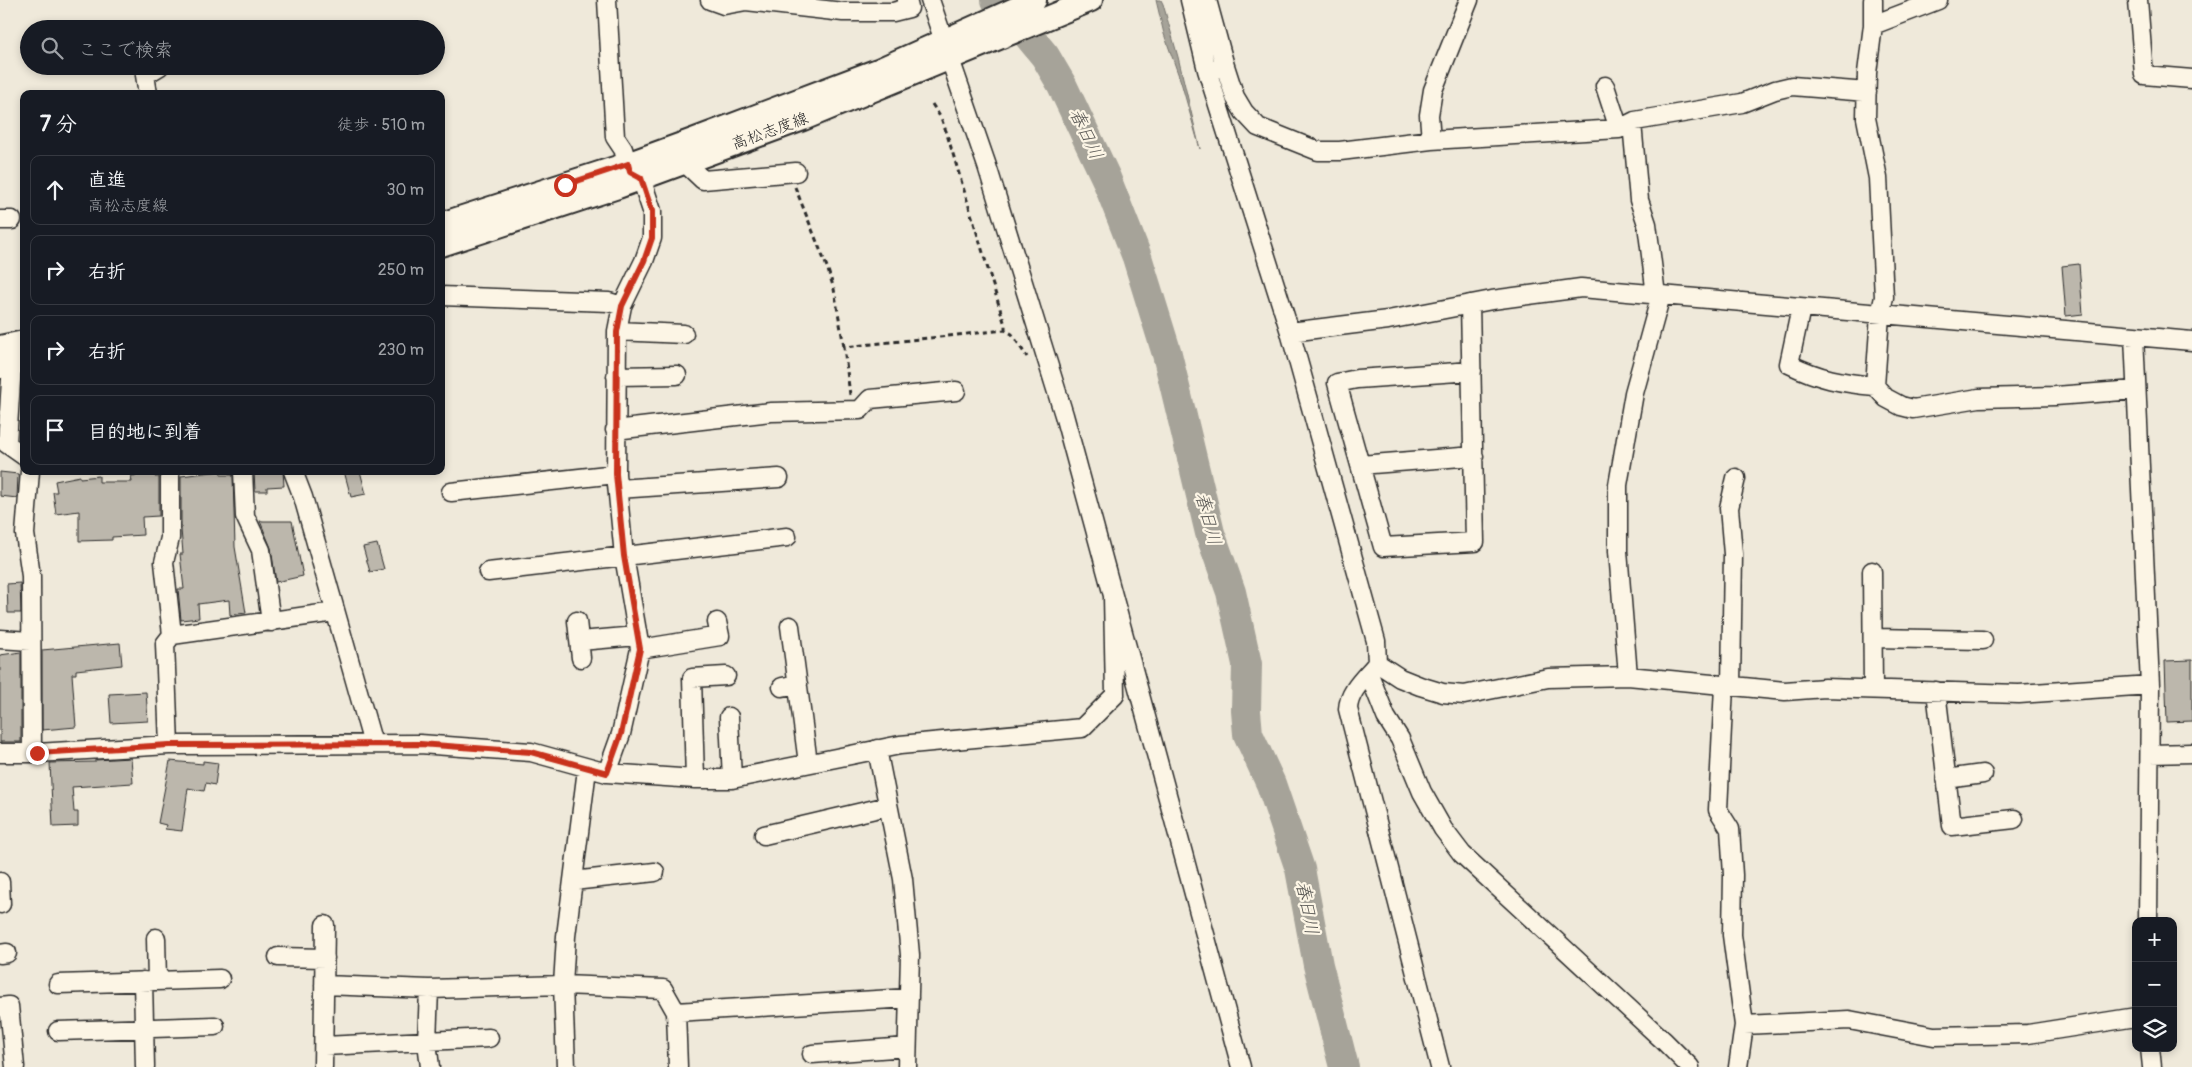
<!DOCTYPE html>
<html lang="ja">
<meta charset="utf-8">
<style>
:root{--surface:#171b24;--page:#242831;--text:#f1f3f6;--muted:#9ea1a6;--line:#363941}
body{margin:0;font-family:Pangolin,"Klee One",sans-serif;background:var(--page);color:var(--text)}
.controls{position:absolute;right:15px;bottom:15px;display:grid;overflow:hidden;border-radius:10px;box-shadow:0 2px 8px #0003}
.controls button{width:45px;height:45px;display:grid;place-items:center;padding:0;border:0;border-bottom:1px solid var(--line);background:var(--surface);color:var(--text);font:25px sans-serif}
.stop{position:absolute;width:15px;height:15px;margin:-11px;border:4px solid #c8321e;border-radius:50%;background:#fff}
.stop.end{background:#c8321e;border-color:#fff;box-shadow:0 1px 5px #0008}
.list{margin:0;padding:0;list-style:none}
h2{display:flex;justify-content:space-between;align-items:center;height:65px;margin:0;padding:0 20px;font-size:21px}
h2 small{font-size:16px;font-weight:400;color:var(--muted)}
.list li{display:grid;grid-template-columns:32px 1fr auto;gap:15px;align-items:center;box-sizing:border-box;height:70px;margin:0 10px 10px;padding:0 10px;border:1px solid var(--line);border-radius:10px}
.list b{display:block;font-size:19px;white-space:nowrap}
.list p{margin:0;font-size:16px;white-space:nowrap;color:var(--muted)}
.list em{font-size:16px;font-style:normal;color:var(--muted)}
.icon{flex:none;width:28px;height:28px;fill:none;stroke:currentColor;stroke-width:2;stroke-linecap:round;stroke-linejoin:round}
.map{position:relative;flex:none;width:2192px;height:1067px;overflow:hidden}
.search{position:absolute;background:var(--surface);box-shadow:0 2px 8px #0003;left:20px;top:20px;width:425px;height:55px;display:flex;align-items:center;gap:12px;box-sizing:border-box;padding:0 18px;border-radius:28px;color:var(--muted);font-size:19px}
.panel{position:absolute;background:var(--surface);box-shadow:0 2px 8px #0003;left:20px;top:90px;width:425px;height:385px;border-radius:10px}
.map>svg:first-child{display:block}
</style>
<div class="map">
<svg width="2192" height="1067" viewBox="0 0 2192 1067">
<rect width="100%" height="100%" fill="#efe9da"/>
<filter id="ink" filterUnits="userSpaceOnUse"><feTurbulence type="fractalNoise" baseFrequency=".02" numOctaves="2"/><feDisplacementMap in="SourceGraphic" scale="10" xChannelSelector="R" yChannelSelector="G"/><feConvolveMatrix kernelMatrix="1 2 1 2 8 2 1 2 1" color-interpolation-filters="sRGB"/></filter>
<g filter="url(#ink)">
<path fill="#a6a399" stroke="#75736d" d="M1156 0H1161L1163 4 1178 57 1200 149 1181 82 1164 34Z"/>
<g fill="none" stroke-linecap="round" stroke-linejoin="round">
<path stroke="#a6a399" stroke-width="30" d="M996 0 1003 5 1045 56 1062 85 1106 178 1137 257 1167 354 1210 533 1231 592 1247 664 1246 711 1248 734 1271 784 1300 869 1318 965 1344 1067"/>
</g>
<path fill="#bcb7ac" stroke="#2b2b2b" d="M2079 264 2083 314 2066 316 2062 266Z
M221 471V475H233L235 547 246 613 230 615 229 600 198 604 199 618 181 620 178 589H184L180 554H183L181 529V476Z
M254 471H283L284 486 267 487V491H255Z
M344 471H360L366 494 351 497Z
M0 472 18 474 17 498 0 496Z
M155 474V477H159V516L142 517 143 535 112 537V540L79 541V511L56 514 53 492H57L55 481 80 476V478L99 476V482H132L131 476Z
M260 521H292L303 576 276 582 271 548Z
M377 544 384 569 370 572 363 547Z
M20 583 21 613H8L7 584Z
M120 643 122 665 76 670V674H72L76 727 42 730V650Z
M21 652V742H0V655Z
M2192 660V721L2167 722 2165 661Z
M146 692 148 721 111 723 109 694Z
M131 758 133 783 72 787 74 812H78V826L53 827 50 763 95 762V760Z
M170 761 203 764V761L218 763 215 785 206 783 204 791 188 788 182 831 165 829 166 825 158 823Z"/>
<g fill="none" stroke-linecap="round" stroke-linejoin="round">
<defs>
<path id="minor" d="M607 0 615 137 623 149 630 172 641 178 652 211V238L644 261 622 306 617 331 616 474 624 556 640 649 621 734 607 773
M710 0 724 5 746 1 843 12H893L909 8 907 0
M930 0 944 41
M1190 0 1207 70 1290 332 1376 641 1377 663C1366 677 1349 690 1348 709L1440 1067
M1207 0 1225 66
M1873 0V25L1867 73 1866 118 1878 178 1884 297 1880 315 1875 386
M2138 0 2144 75 2192 79
M1873 25 1938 0
M950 59 987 166 1064 415 1241 1067
M1207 70 1225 66 1235 97 1244 112 1258 127 1318 151H1340L1431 140 1619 129 1635 121 1742 103 1775 90 1792 86 1867 92
M1605 86 1619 129
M148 94 145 75 160 66
M1632 123 1639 200 1647 224 1656 295
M1431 140 1429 115 1433 90 1469 0
M685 163 703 180 796 172
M0 220H12
M441 296 609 302 622 306
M1470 304 1475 542 1383 547 1337 383 1357 379 1472 371
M1801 308 1789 364C1820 379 1841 383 1875 386L1886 398 1901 406 1913 409 1979 398 2055 396 2136 390
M617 331 684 334
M1290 332 1388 320 1492 300 1581 288 2192 341
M2134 336 2150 685 2148 921
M12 364 7 444 24 456
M616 376 677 375
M615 430 771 412 860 410 870 399 956 391
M1360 465 1474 456
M30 471 25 534 31 576 32 753
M170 471V538L164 562 172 635 335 612
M243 471 245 516 261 550 271 622
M293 471 303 497 373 744
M618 489 779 478
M451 492 616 474
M1872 571 1873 689
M488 572 787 537
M577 621 581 658
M790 626 808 763
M1873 638 1983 640
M0 639 30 641
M580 641 637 636
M640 649 720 636 717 622
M1377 663 1400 678 1420 686 1443 693 1464 695 1548 678 1628 676 1785 691 1825 688 2019 694 2150 685
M1369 674 1386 717 1400 739 1422 792 1443 829 1462 854 1664 1041 1690 1067
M1628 676 1618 551V485L1634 393 1661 295
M1724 686 1718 810 1730 829 1733 875 1732 935 1744 1025 1738 1067
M1731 686 1733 554 1729 508 1736 478
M782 687 798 684
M1936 691 1952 826 2014 819
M729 717 732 779
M169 745 165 644 172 635
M877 749 903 879 910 955 907 1067
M0 753H37L169 745 420 744 531 752 607 773 695 779H732L900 745 1082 728 1115 695 1113 596
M2150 754 2192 753
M695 779 692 678 726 676
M1946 779 1983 774
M764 835 888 806
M573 881 655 872
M0 882 1 904
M156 938 157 981
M0 954 7 953
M278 957 325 958
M143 981 145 1067
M58 984 220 979
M324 985 429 989 563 985 663 989 676 1012
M429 989 427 1042 430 1067
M0 1007 9 1006 15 1067
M1744 1025 1849 1020 1934 1036 2028 1034 2136 1017
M58 1031 215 1026
M324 1046 489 1038
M2150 1048 2152 1067
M812 1054 907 1047
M323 1067 325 925
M566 1067 563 985 566 936 587 769
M678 1067 676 1012 909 998"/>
<path id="major" d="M441 224 627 164 690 141 878 70 1035 0
M441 245 618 187 803 119 1091 0
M0 347 24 342
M0 367 24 361"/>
</defs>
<use href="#minor" stroke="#2b2b2b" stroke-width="21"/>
<use href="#major" stroke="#2b2b2b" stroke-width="26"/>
<path stroke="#2b2b2b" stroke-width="3" stroke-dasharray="5 4" stroke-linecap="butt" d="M932 104 941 118 946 131 1005 325V330
M795 187 827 267 834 289 844 347
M850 395 844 347 1005 330 1012 334 1027 357"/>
<use href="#minor" stroke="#fcf5e5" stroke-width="18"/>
<use href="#major" stroke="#fcf5e5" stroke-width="22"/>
</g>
</g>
<g fill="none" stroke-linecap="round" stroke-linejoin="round" filter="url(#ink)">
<path stroke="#c8321e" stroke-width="6" d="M37 753 169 745 420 744 531 752 607 773 621 734 640 649 624 556 616 474 617 332 622 306 644 261 652 238V211L641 178 630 172 628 164 565 185"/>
</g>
<g text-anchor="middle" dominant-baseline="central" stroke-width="4.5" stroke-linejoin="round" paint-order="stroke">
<g font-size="16" fill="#2b2b2b" stroke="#fcf5e5">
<text transform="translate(770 131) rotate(-20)">高松志度線</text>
</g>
<g font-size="18" font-style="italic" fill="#565552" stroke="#fcf5e5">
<text transform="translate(1086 134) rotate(65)">春日川</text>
<text transform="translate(1208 519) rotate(75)">春日川</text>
<text transform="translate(1307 908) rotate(79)">春日川</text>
</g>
</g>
</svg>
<div class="controls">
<button>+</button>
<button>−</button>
<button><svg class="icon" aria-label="layers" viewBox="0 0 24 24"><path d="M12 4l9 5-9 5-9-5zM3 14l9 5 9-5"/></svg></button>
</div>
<div class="stop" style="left:565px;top:185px"></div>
<div class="stop end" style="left:37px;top:753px"></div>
<div class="search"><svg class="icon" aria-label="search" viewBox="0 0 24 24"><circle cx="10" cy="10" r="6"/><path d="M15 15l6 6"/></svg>ここで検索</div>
<section class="panel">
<h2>7 分<small>徒歩 · 510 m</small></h2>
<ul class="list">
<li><svg class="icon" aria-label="ahead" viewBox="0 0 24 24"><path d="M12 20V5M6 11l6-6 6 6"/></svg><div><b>直進</b><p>高松志度線</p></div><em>30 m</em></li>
<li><svg class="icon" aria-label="right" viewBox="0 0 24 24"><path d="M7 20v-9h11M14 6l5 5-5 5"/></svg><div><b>右折</b></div><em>250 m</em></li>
<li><svg class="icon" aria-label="right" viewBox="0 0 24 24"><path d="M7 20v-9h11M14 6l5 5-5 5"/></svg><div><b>右折</b></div><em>230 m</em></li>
<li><svg class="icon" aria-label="arrive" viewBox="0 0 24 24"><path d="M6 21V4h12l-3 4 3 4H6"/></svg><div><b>目的地に到着</b></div></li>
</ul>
</section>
</div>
